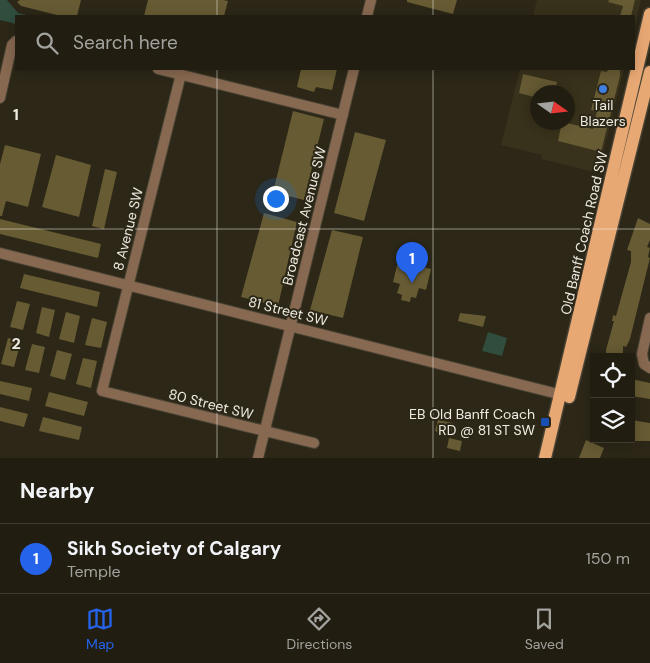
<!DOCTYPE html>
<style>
:root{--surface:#211d11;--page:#2d2a1f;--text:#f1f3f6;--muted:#a2a29f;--line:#3e3b31;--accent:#2563eb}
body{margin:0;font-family:"DM Sans",sans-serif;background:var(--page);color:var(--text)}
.controls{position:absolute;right:15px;bottom:15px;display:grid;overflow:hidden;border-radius:0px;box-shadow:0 2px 12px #0003}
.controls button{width:45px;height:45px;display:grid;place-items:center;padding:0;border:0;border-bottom:1px solid var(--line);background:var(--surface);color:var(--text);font:25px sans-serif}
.compass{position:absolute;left:530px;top:85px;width:45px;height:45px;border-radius:50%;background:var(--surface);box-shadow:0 2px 12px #0003;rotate:104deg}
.you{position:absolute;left:275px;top:198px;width:18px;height:18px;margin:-12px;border:4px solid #fff;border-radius:50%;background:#1a73e8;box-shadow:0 0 0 8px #1a73e833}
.badge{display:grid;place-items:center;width:32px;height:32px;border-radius:50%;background:var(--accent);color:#fff;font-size:16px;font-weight:700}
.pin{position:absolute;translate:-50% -41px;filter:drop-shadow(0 1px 2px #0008)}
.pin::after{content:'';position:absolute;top:26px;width:18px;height:15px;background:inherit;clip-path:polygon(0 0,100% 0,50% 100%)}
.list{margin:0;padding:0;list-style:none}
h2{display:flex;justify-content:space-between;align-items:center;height:65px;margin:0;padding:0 20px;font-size:21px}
h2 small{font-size:16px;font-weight:400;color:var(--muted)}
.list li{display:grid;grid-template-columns:32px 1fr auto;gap:15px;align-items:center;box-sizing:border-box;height:70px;padding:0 20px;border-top:1px solid var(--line)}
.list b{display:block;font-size:19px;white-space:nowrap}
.list p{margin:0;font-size:16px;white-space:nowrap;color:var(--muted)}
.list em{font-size:16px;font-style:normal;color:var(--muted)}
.icon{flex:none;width:28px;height:28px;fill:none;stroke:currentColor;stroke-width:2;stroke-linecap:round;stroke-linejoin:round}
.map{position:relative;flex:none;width:650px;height:458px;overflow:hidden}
.search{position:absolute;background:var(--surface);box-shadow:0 2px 12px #0003;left:15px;right:15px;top:15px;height:55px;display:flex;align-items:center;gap:12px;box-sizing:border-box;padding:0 18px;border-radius:0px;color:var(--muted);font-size:19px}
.sheet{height:135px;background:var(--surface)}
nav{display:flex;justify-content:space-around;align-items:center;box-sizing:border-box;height:70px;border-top:1px solid var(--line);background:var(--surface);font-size:14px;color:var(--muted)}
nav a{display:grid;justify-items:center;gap:2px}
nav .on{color:var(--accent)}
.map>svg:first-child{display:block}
</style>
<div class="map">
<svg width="650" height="458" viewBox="0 0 650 458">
<rect width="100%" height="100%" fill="#2c2717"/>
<path fill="#38311b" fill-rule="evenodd" d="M537 0H641L634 30V16H533Z
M520 69H624L598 173 541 159 542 155 501 145ZM538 92H568V122H538Z"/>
<path fill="#304d3e" d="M0 0H7L18 13 31 16H16V24L0 20Z
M488 332 507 338 502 356 482 351Z"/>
<path fill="#665b33" d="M20 0H81L77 16H61L21 6 17 2Z
M148 0H223L228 1 224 16H144Z
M407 0H457L453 14 407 2Z
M609 0H635L631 16H620L623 6 608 2Z
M301 69H337L332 90 316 87 314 92 297 87Z
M608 69H620V76L601 152 558 141 562 122 593 129 597 111 591 110 601 71 607 72Z
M523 74 557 82 555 92H538V98L519 93Z
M293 111 324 119 304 200 273 192Z
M355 132 386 140 364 221 334 213Z
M5 145 41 154 28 207 6 201 2 216H0V164Z
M56 155 91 165 79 217 42 207Z
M105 169 117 172 104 229 92 226Z
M264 213 297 222 278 306 241 297Z
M638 218 650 224V240L647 247 650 248 648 257 650 258 647 270 630 339 626 347 623 346V357H606V350L614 321H612L613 315 616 316 631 262V251L627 250Z
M0 219 101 244 98 258 0 234Z
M332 230 363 237 343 318 310 310Z
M398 261 431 269 426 290 419 288 416 298 411 297 410 302 401 300 402 295 397 293 400 284 393 282Z
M24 274 100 292 97 307 20 288Z
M17 301 30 304 23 330 10 327Z
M42 307 55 310 49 337 36 333Z
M66 312 80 316 74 343 59 339Z
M460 313 486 316 483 327 458 321Z
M92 318 107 322 101 348 85 345Z
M8 338 21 341 14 367 1 364Z
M32 344 45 347 39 373 25 370Z
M57 350 72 354 65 380 50 376Z
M83 358 97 361 91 388 76 384Z
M631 379 650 383V399L631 396Z
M0 381 32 388 29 401 0 394Z
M49 392 88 402 84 416 45 406Z
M0 407 28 414 24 427 0 421Z
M43 417 82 427 79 440 39 431Z
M438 420 453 423 450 437 435 431Z
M631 420 650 423V441H635V438H631Z
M449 438 462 441 460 451 447 448Z
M586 440 604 448 600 458H579Z"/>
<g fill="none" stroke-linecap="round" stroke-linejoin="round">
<defs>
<path id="minor" d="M367 16 371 0
M158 69 343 115
M181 74 102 391 314 443
M0 98 12 45 16 41
M0 253 566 396
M650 318 642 354 644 364 650 368
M258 458 354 69"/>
<path id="major" d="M569 397 650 72
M545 458 650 14"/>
</defs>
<use href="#minor" stroke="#474233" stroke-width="12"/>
<use href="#major" stroke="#474233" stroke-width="15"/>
<use href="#minor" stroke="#876850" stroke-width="10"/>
<use href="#major" stroke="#e8a874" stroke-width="12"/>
</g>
<path fill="none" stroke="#eeebe1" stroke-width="1" stroke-opacity="0.55" d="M217 0V16M433 0V16M217 69V458M433 69V458M0 229H650"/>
<circle fill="#3f7fe0" stroke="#2c2717" stroke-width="2" cx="603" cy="89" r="5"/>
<rect fill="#1a4fb4" stroke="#2c2717" stroke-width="2" x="540" y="417" width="10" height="10" rx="2.5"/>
<g text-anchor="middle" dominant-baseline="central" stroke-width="4" stroke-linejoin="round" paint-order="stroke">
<g font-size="14" fill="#eeebe1" stroke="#2c2717">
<text x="603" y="105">Tail<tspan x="603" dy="16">Blazers</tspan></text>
<text x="535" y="414" text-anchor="end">EB Old Banff Coach<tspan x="535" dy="16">RD @ 81 ST SW</tspan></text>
</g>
<g font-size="14" fill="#eeebe1" stroke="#2c2717">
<text transform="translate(304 216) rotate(-76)">Broadcast Avenue SW</text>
<text transform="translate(128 229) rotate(-76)">8 Avenue SW</text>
<text transform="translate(584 233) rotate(-77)">Old Banff Coach Road SW</text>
<text transform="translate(288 311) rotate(14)">81 Street SW</text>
<text transform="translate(211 404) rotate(14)">80 Street SW</text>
</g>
</g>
<g font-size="16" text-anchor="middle" font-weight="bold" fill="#eeebe1" stroke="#2c2717" stroke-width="4" stroke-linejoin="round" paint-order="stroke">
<text x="16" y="120">1</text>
<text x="16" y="349">2</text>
</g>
</svg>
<div class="controls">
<button><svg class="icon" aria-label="locate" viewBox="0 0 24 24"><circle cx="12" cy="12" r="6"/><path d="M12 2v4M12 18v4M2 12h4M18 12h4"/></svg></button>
<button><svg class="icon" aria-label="layers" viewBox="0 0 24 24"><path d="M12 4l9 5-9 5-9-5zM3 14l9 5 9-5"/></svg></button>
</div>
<svg class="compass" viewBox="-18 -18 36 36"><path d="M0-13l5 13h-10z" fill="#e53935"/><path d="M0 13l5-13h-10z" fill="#a2a29f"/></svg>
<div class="you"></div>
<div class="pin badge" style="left:412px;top:283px">1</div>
<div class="search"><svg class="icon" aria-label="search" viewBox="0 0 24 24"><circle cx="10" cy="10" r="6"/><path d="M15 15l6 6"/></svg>Search here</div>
</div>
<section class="sheet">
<h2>Nearby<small></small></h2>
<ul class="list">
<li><span class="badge">1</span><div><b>Sikh Society of Calgary</b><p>Temple</p></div><em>150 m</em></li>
</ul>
</section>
<nav>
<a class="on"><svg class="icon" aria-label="map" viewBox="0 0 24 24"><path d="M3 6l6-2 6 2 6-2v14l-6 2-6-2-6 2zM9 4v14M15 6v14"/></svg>Map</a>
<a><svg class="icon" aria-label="directions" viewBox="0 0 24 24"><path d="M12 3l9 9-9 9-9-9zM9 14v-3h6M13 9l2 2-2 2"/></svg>Directions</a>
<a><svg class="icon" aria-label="saved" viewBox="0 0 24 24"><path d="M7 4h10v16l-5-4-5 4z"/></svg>Saved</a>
</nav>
